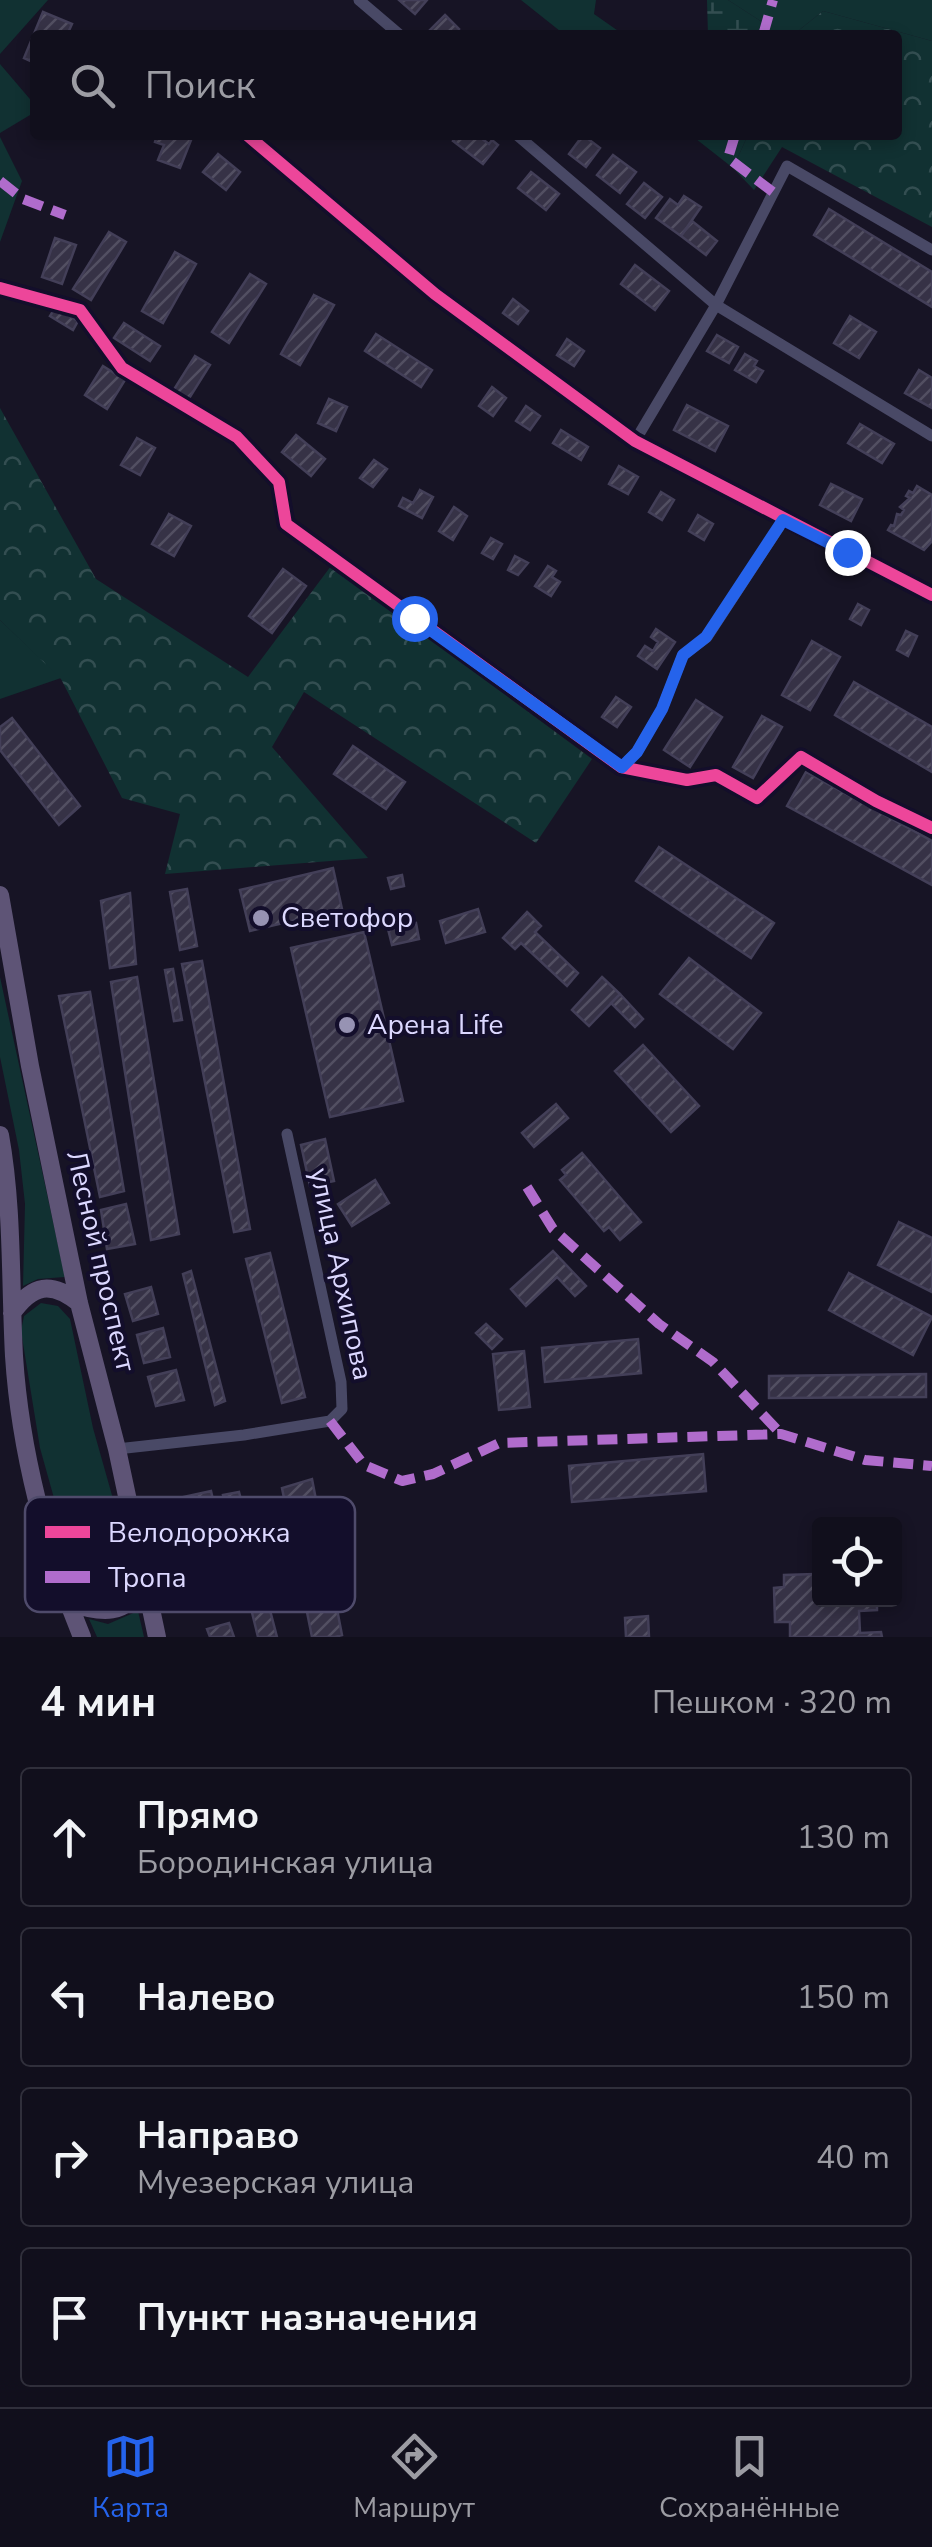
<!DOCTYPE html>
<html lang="ru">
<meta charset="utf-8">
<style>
:root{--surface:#110f1c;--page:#1e1d29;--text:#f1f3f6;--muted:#9c9ca3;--line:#302f3b;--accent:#2563eb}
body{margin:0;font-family:"Nunito Sans",sans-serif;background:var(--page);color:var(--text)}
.controls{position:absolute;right:30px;bottom:30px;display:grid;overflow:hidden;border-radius:10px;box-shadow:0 5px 15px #0003}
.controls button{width:90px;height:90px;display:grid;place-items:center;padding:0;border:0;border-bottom:2px solid var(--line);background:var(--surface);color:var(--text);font:50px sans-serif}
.stop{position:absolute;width:30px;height:30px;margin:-22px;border:8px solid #2563eb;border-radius:50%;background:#fff}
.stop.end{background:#2563eb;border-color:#fff;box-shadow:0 2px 10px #0008}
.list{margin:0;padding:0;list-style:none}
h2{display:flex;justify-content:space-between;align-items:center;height:130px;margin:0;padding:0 40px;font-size:42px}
h2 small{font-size:32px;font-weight:400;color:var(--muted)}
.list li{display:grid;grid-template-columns:65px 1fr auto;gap:30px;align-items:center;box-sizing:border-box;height:140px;margin:0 20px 20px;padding:0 20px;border:2px solid var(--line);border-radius:10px}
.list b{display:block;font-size:38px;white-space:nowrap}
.list p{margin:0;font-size:32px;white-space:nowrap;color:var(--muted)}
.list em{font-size:32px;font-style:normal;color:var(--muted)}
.icon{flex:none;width:55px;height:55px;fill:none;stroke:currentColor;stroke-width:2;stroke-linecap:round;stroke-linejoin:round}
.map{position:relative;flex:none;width:932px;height:1637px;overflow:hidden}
.search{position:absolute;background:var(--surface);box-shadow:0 5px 15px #0003;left:30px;right:30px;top:30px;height:110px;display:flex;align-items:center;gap:25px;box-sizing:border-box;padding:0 35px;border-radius:10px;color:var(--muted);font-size:38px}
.sheet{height:770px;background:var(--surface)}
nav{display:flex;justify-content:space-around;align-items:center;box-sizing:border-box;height:140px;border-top:2px solid var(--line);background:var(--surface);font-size:28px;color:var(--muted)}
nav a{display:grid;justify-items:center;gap:5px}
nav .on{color:var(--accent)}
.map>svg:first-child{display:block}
</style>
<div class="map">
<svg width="932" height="1637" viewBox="0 0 932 1637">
<defs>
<pattern id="forest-crowns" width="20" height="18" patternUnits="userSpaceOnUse" patternTransform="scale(2.5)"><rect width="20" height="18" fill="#113132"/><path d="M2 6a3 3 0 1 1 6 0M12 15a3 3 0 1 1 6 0" fill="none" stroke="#334e51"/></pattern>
<pattern id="wetland-marsh" width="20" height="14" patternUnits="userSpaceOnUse" patternTransform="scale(2.5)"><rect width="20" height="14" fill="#113132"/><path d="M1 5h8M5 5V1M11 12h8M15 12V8" fill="none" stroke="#334e51"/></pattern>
<pattern id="building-hatch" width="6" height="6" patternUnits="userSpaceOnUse" patternTransform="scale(2.5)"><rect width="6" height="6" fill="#363246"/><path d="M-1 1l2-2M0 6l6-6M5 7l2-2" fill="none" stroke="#524f62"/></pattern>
</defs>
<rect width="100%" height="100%" fill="#171425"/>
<path fill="#113132" d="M0 0H48L0 54Z
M521 0H596L594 14 624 35H565Z
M728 0H932V41L823 11 793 35H757L762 22Z
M0 64 35 105V112L0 133Z
M691 135H748L733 168Z
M0 137 22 181 0 242Z
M0 620 61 678 0 699Z
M0 977 65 1277 38 1279 23 1286 25 1204 19 1150 0 1057Z
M41 1303 58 1306 70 1319 93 1428 132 1566C132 1605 103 1607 78 1584L40 1448 21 1331 24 1316Z
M138 1611 144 1637H97L89 1619 108 1624Z"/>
<path fill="url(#forest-crowns)" d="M823 11 932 41V227L782 147 754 190 733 168 748 135H897V35H793Z
M0 408 96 579 248 677 331 566 592 759 536 843 304 692 272 747 368 858 165 874 180 814 122 798 61 679 0 620Z"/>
<path fill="url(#wetland-marsh)" d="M707 0H728L762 22 757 35H708Z"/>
<path fill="url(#building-hatch)" stroke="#433f58" stroke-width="2.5" d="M399 0H427L415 14Z
M43 12 72 24 67 35H35V63L24 58Z
M445 15 459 29 453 35H425Z
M157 135H193L180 168 158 160 164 145 155 142Z
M457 135H477L489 144 492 140 498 145 483 164 453 141Z
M583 135 600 148 586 167 569 154Z
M218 154 240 172 226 190 203 172Z
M613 155 636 172 620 193 597 175Z
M531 172 559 194 546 210 518 188Z
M644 183 662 197 645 218 627 204Z
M684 196 701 207 681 236 656 218 670 199 678 205Z
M829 209 932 272V307L814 235Z
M692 221 717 241 706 255 681 236Z
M109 232 126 242 91 300 73 289Z
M55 238 76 245 62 284 42 277Z
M175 252 196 264 163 323 142 311Z
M635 265 669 291 655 310 621 284Z
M250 274 266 284 229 343 212 332Z
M314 295 334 305 300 365 281 354Z
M513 299 528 311 518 324 503 313Z
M55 308 78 321 73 330 50 316Z
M850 316 876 332 859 358 834 343Z
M124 323 160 346 150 361 114 338Z
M376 334 432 370 421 387 365 351Z
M717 335 738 347 729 363 707 351Z
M567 339 584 351 574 366 557 355Z
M745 354 757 361 754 366 763 371 756 382 735 370Z
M195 356 210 365 188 400 173 391Z
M103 366 125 380 107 409 85 395Z
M919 370 932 378V408L905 393Z
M492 387 506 398 493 416 479 406Z
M329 399 347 407 336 431 318 423Z
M687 405 728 426 715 451 674 430Z
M526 406 540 416 530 430 516 421Z
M860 424 894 444 882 463 848 443Z
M561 430 588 447 581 460 553 443Z
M296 435 325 459 311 476 282 452Z
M137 438 155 448 140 475 121 465Z
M374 460 387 469 373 487 360 478Z
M619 466 638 477 628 494 609 484Z
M831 484 862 499 851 521 820 505Z
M917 486 932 495V541L924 550 888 530 891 525 894 526 897 514 901 515 904 510 900 507 910 498 906 496 909 491 913 493Z
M420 490 433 497 422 518 399 506 403 498 413 503Z
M661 492 674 500 662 520 649 512Z
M454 507 467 516 453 540 439 531Z
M169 514 191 526 174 556 152 544Z
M698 515 713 524 704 540 689 531Z
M491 538 502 544 493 559 482 553Z
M515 556 528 563 518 575 508 570Z
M548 566 556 571 552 577 560 582 551 596 535 586Z
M283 569 306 586 272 633 249 616Z
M858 604 869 610 861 625 850 619Z
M656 629 675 642 657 669 638 656 645 646 653 651 658 642 651 637Z
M906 631 917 636 908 656 897 650Z
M812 641 840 657 810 710 782 695Z
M854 682 932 727V772L835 715Z
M616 697 631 707 617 727 602 717Z
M696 700 722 717 690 767 664 750Z
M762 716 782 727 753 778 733 767Z
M12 718 80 806 59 825 0 750V727Z
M353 746 405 782 386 809 334 774Z
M806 772 932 841V885L787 806Z
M659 847 774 923 751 958 636 881Z
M333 868 342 909 250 931 240 890Z
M402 875 404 886 391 889 388 878Z
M187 889 197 946 180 950 170 892Z
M130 893 136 964 110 968 101 901Z
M478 909 485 932 446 943 440 921Z
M527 912 541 926 535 932 578 973 567 986 521 943 515 949 503 938Z
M416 923 419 939 392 945 388 929Z
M364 932 403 1101 330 1117 291 948Z
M689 958 761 1013 733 1049 660 994Z
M202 961 250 1229 234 1232 182 964Z
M173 969 182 1020 174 1021 165 970Z
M137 977 179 1234 151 1240 111 982Z
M602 977 620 994 589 1026 572 1010Z
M90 992 124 1191 100 1197 59 996Z
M620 994 643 1019 635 1027 611 1003Z
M643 1045 699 1106 671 1132 615 1071Z
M556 1104 568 1118 534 1147 522 1133Z
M325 1139 334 1181 310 1186 301 1145Z
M582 1153 641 1222 620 1240 609 1227 604 1231 560 1180 566 1175 562 1170Z
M375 1180 389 1203 352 1226 338 1204Z
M126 1204 135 1244 107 1249 101 1210Z
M899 1222 932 1238V1292L878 1265Z
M553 1251 586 1286 575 1296 557 1277 526 1306 511 1289Z
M270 1253 305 1397 282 1403 246 1259Z
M191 1271 225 1401 215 1405 183 1274Z
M849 1273 932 1317 913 1355 829 1310Z
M151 1287 158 1314 133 1321 125 1294Z
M486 1324 502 1339 492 1349 476 1333Z
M163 1328 170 1357 144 1363 137 1335Z
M638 1339 641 1373 545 1382 542 1348Z
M524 1351 530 1407 499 1410 493 1354Z
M176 1370 184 1400 156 1406 148 1377Z
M926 1374V1397L769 1398V1376Z
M703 1454 706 1491 572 1502 569 1466Z
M312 1479 342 1635 335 1637H312L282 1488Z
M211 1491 217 1517 185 1524 179 1498Z
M239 1492 277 1637H258L223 1495Z
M814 1574V1590H820V1600H877V1610L859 1611 860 1633 881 1632 882 1637H790V1622H775L774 1588 784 1587V1575Z
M648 1616 649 1637H626L625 1618Z
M229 1623 234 1637H210L207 1629Z"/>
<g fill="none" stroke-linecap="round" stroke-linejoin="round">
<path stroke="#494966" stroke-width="11" d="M359 0 400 35
M247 135 435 294 635 441 932 595
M517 135 716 305 932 436
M0 288 80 310 122 368 237 437 279 482 286 524 621 767 687 780 716 775 757 798 801 757 876 801 932 828
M635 441 716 305 787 166 932 250
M621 767 637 752 662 709 683 655 707 637 783 521
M117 1449 244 1435 330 1421 342 1409 341 1382 287 1134"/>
<path stroke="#5e5476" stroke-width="18" d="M0 895 30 1066 79 1303 117 1449 157 1637
M0 1135C13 1207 10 1282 14 1356 20 1450 46 1550 82 1637
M12 1313C33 1284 51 1281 79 1303
M67 1602C102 1614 126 1617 145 1581"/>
<path stroke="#b06ccc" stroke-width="10" stroke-dasharray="20 10" stroke-linecap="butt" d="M763 35 773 0
M735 135 728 158 773 192
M0 181 23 199 65 215
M527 1187 553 1229 659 1324 713 1362 781 1434
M330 1421 364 1465 402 1481 433 1474 499 1443 781 1434 865 1460 932 1466"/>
<defs>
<path id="cycleway" d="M247 135 435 294 635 441 932 595
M0 288 80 310 122 368 237 437 279 482 286 524 621 767 687 780 716 775 757 798 801 757 876 801 932 828"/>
</defs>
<use href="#cycleway" stroke="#130e2b" stroke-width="19"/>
<use href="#cycleway" stroke="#ed469a" stroke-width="12"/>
</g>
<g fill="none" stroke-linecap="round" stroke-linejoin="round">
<path stroke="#2563eb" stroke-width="12" d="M414 618 622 767 637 752 662 709 683 655 706 637 783 520 847 552"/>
</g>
<g fill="#9793b3" stroke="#130e2b" stroke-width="4">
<circle cx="261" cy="918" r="10"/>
<circle cx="347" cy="1025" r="10"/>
</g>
<g text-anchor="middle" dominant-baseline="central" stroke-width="8" stroke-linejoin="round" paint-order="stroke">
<g font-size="28" fill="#dcd8ff" stroke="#130e2b" text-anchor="start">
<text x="281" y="918">Светофор</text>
<text x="367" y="1025">Арена Life</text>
</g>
<g font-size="28" fill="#dcd8ff" stroke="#130e2b">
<text transform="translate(101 1261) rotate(77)">Лесной проспект</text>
<text transform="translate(341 1274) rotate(78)">улица Архипова</text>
</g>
</g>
<rect x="25" y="1497" width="330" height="115" rx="15" fill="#130e2b" stroke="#4f4b6b" stroke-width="2.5"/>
<rect x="45" y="1526" width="45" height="12" fill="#ed469a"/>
<rect x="45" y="1571" width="45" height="12" fill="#b06ccc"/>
<g font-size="28" fill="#dcd8ff">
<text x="108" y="1542">Велодорожка</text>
<text x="108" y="1587">Тропа</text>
</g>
</svg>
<div class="controls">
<button><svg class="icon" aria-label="locate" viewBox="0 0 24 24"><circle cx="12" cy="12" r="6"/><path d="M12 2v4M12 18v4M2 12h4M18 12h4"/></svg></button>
</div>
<div class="stop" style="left:414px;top:618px"></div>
<div class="stop end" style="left:847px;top:552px"></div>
<div class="search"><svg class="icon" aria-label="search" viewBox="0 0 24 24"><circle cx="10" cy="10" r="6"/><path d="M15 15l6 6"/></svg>Поиск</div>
</div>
<section class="sheet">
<h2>4 мин<small>Пешком · 320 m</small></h2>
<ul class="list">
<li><svg class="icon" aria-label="ahead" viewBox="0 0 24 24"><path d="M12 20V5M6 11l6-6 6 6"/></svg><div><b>Прямо</b><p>Бородинская улица</p></div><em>130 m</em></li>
<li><svg class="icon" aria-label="left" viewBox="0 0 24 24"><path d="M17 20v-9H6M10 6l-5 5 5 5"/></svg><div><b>Налево</b></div><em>150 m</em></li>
<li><svg class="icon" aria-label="right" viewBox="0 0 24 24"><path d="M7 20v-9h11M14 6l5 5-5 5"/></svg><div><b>Направо</b><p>Муезерская улица</p></div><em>40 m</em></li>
<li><svg class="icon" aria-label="arrive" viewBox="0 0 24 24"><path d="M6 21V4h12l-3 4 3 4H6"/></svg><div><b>Пункт назначения</b></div></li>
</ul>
</section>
<nav>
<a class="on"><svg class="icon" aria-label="map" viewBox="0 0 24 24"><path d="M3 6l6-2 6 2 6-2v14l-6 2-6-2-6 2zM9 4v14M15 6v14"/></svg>Карта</a>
<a><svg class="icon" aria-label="directions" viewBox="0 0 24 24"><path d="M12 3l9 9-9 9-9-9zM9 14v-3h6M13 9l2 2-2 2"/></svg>Маршрут</a>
<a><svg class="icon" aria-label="saved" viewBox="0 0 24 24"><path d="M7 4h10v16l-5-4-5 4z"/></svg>Сохранённые</a>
</nav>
